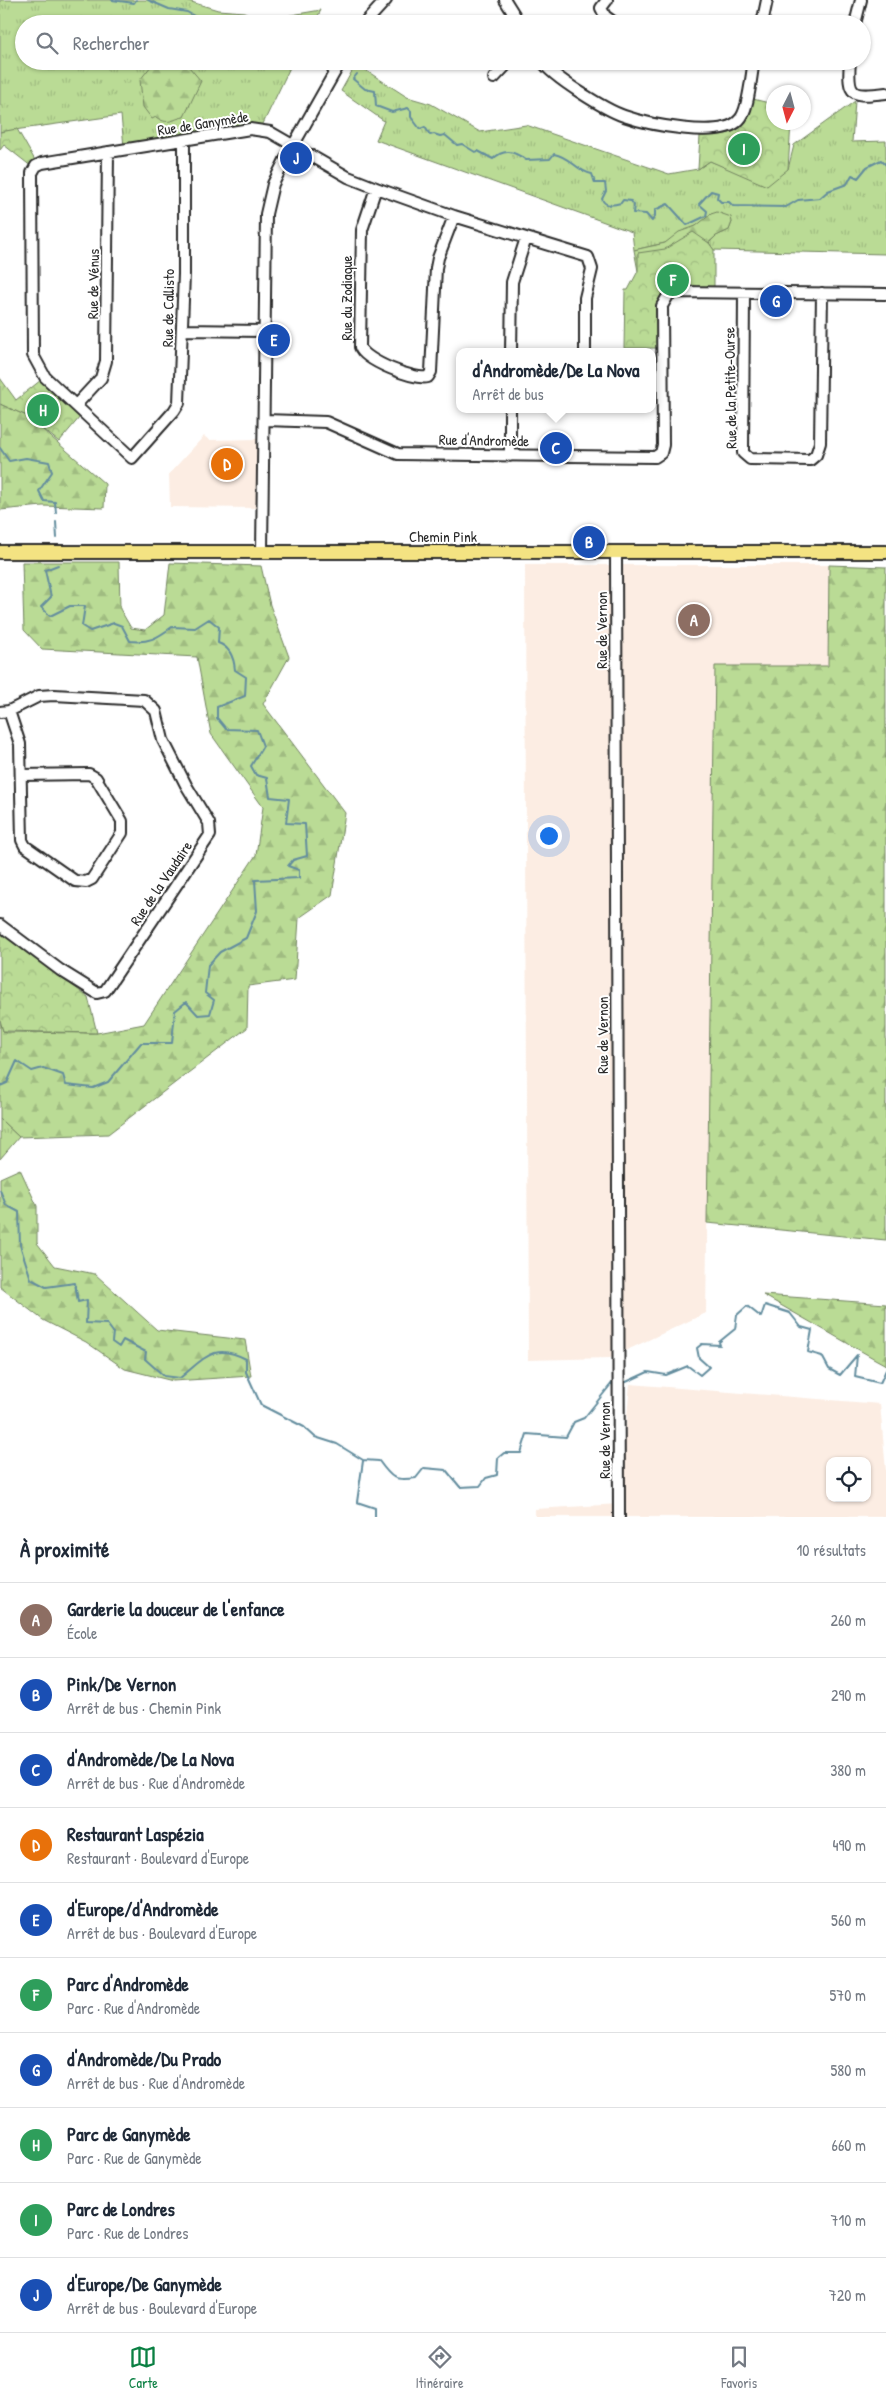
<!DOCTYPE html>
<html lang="fr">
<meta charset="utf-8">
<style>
:root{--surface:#fff;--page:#f6f6f7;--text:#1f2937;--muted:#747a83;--line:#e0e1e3;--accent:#0b8043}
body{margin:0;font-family:"Patrick Hand",sans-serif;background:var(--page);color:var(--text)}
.controls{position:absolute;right:15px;bottom:15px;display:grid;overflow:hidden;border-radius:10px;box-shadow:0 1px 4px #0004}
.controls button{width:45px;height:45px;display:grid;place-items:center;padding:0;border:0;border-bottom:1px solid var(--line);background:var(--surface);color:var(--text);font:25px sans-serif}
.compass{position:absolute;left:766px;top:85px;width:45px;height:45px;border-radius:50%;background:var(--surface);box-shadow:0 1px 4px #0004;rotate:186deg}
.you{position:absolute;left:548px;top:835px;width:18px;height:18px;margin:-12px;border:4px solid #fff;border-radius:50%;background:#1a73e8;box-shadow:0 0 0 8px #1a73e833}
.badge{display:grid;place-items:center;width:32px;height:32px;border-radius:50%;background:var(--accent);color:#fff;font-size:16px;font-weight:700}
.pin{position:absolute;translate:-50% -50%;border:2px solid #fff;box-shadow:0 1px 5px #0006}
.popup{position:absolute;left:456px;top:348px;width:200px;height:65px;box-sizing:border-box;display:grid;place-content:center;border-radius:10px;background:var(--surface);filter:drop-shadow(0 1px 4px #0005);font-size:16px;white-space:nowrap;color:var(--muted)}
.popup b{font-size:19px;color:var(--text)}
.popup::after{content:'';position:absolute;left:50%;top:100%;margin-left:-10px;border:10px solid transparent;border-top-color:var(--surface)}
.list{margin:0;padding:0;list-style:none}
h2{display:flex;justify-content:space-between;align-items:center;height:65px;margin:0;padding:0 20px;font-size:21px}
h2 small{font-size:16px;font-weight:400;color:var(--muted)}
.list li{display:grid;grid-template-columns:32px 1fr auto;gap:15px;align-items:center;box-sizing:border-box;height:75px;padding:0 20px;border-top:1px solid var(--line)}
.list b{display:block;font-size:19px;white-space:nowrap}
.list p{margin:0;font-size:16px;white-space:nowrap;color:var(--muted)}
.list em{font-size:16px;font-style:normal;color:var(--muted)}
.icon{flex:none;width:28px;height:28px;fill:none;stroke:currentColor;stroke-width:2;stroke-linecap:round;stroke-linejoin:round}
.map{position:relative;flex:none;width:886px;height:1517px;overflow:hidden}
.search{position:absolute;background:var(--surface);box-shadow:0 1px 4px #0004;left:15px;right:15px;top:15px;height:55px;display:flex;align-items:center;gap:12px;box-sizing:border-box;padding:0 18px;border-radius:28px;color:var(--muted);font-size:19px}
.sheet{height:815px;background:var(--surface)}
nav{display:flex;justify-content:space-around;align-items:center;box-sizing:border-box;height:70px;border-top:1px solid var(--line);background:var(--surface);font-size:14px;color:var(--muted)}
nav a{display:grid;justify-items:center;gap:2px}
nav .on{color:var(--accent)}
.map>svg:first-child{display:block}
</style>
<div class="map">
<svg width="886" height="1517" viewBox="0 0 886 1517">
<defs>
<pattern id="grass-tufts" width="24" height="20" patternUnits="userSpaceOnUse" patternTransform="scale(1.25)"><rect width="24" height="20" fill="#badb95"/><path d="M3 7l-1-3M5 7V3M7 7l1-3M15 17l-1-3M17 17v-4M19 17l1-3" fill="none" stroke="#a0bc81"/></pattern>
<pattern id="forest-firs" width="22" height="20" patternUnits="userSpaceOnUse" patternTransform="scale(1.25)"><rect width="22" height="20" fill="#badb95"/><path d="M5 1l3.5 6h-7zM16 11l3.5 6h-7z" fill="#a0bc81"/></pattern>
<pattern id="park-crowns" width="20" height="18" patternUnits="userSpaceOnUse" patternTransform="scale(1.25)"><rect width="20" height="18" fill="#badb95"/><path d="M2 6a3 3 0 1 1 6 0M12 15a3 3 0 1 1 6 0" fill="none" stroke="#a0bc81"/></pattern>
</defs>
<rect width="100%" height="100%" fill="#fff"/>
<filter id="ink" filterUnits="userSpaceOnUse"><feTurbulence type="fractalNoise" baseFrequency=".02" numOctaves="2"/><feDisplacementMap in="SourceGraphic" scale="10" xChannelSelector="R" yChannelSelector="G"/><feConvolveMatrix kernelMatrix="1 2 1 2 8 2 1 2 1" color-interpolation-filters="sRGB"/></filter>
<g filter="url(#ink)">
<path fill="#fcede3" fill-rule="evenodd" d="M204 436 209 440 258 439 256 508 170 507 169 474Z
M525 565H829L828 666H715L706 1313 610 1358 528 1360Z
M630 1384 880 1404 886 1471V1517H535V1509L619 1504ZM830 1461H867V1498H830Z"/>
<path fill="url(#grass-tufts)" stroke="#728360" d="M0 0H175L188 1 218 10 244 12 262 20 321 10 314 24H24V61H293L262 126 124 147 121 115 0 132Z
M356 64 407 97 431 104 480 132 526 125 669 174 698 169 710 161 736 171 788 169 794 145 855 101 852 142 886 141V254L714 250 709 243 716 236 729 230 732 222 711 214 705 221 665 243 634 250 632 232 376 140 384 121 341 91Z
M0 1119 19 1137 0 1159Z"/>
<path fill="url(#forest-firs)" stroke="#728360" d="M155 61H186L189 67 201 81 184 117C172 119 168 126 156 117L152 119 143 107 140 80Z
M717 212 731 217 732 222 729 230 716 236 706 245 638 271 634 250 665 243 679 232 696 226 711 214Z
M0 404 27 416 105 484 104 508 43 506 0 510Z
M22 562H119L120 609 131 628 145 630 164 615 170 563 261 566 270 605 289 657 263 704 345 813 332 895 299 918 295 980 248 986 247 1028 108 1134 19 1137 0 1119V1020L3 1031 8 1032 97 1033 144 1024 256 855 263 807 211 734 197 657 42 649 24 630Z
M829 565 886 567V1240L707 1223 715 666H828Z
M20 1169 37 1206V1243L55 1266 95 1274 157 1330 245 1340 251 1376 173 1381 125 1369 86 1342 43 1320 0 1287V1178Z
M763 1295 886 1304V1365L875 1359Z"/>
<path fill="url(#park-crowns)" stroke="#728360" d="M753 99 773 104 774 122 791 123 788 169 767 186 710 161 698 169 700 136C733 135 745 134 753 99Z
M17 129 36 162 32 167 4 145 0 150V132Z
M693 232 709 243 714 250V292L666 297 662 348H624L625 290H628L638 271V253L665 249Z
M0 378 16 400 41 380 80 417 59 442 27 416 0 404Z
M0 932 88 997 97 1033 3 1031 0 1020Z"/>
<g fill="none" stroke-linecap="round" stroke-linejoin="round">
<path stroke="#638d9e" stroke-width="2" d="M112 0 134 3 136 0
M148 0 169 9 187 12 208 24
M357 74 353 79 365 89 375 91 376 106 392 112 408 108 411 111V117L420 129 425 127 430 135 434 134 440 136 445 135 457 145 462 144 475 152 478 151 493 159C504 148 514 151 526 160L550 159 554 154C571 157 576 171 592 174L595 183H605L606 191 602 199C605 207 614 205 621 203L623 200 631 201 634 205 633 213 646 214 652 221 655 216V210L668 204 687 225 706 216 707 211 699 204 711 191 718 193 717 198 721 202H729L733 206 786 207 798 200 820 198 828 191 847 184 852 175 858 178 867 167 881 160 886 165
M0 448 9 461 26 458 49 462 52 472 39 491 44 501 55 502 56 513
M56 522 57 538
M0 1086 7 1083 17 1061 32 1071 43 1068 63 1075 66 1085 93 1088 108 1082 141 1043H172L175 1011 186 1002 198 1015 210 1014 214 1000 205 993 208 965 220 952 246 938 257 911 255 880 299 878V870L288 866 293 860 307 856 305 824 286 823 289 799 270 797 267 778 256 775 251 766 263 746 257 730 226 729 217 718V707L245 696 246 677 235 670C234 658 230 647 218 643L219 627 209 619 195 628 172 627C157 638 149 643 130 641L122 626 114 623 90 631 82 626 85 606H70L50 616 41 607 51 597 45 570 58 565
M0 1190 6 1205 19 1212 20 1245 31 1279 46 1287 75 1283 78 1302 87 1300 86 1323 107 1324 113 1332 112 1342 119 1347 123 1340 146 1352 145 1359 164 1376 180 1378C205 1358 214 1342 246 1359V1372L261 1405 304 1427 315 1437 337 1444 363 1460 379 1461C392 1479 394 1481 416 1478L424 1468 446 1470 460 1487 480 1486 486 1478 497 1475 498 1458 504 1453H521L527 1434 566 1437 574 1422 584 1418 612 1383
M624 1383 648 1372 666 1375 688 1366 700 1375 709 1367 699 1358 697 1348 702 1344 720 1345 719 1342 735 1329 737 1315 747 1306 761 1317 765 1305 790 1313 801 1327 812 1330 808 1352 822 1356 829 1369 840 1375 857 1355 855 1377 880 1383 886 1370
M363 1461 357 1502 375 1508V1517"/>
<defs>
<path id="minor" d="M505 0 520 24
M607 0 601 8 605 16 616 24
M364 24 386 0
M762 24 767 0
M855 24 861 0
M542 61C552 77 606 110 624 116 647 124 721 140 739 120 749 111 751 75 754 61
M850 61C847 97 852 97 886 93
M494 78 510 61
M184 141V274L179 403 174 411 132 458 45 377 33 355 32 173 36 166 42 163 250 129 270 132 348 177 376 188 454 216 588 257 592 269 585 298V352
M376 188 362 230 360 347C365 361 414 380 428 377L431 372 436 268 438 258 454 216
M744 293 743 453 750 459 810 460 816 455 820 443 822 293
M183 330 265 331
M511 352 512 282 526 238
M76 405 101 378 106 361 108 152
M265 420 326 422 398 454 655 457 661 453 663 445 662 306 669 294 678 292 886 294
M510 456V409
M262 551 266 214 273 184 285 160 341 61
M616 553 619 1517
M9 711 20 744 22 840 25 846 75 881 86 882 92 879 122 833V821L96 778 89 774 21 775
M0 712 9 711 39 696 54 695 144 700 156 711 163 740 186 785 209 823 210 835 105 991 97 993 60 970 0 925"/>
<path id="major" d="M0 552H886"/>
</defs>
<use href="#minor" stroke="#2b2b2b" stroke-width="14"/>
<use href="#major" stroke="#2b2b2b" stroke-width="16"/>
<use href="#minor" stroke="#fff" stroke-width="10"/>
<use href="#major" stroke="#f4e382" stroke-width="12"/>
</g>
</g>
<g text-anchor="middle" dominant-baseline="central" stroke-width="4" stroke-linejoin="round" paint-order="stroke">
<g font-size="15" fill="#2b2b2b" stroke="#fff">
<text transform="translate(203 123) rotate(-9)">Rue de Ganymède</text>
<text transform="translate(93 284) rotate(-89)">Rue de Vénus</text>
<text transform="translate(346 298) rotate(-90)">Rue du Zodiaque</text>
<text transform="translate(168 308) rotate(-89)">Rue de Callisto</text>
<text transform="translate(730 388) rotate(-91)">Rue de la Petite-Ourse</text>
<text transform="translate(484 440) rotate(1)">Rue d'Andromède</text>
<text x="443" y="536">Chemin Pink</text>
<text transform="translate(601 630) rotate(-90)">Rue de Vernon</text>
<text transform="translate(161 883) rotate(-56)">Rue de la Vaudaire</text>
<text transform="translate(602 1035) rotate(-90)">Rue de Vernon</text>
<text transform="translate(604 1440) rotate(-90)">Rue de Vernon</text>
</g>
</g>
</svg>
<div class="controls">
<button><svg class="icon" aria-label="locate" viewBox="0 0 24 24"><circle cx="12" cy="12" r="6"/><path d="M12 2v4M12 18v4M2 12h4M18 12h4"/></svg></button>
</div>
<svg class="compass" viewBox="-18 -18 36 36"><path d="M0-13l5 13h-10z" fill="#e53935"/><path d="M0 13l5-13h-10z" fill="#747a83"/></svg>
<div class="you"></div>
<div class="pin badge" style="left:694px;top:620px;background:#8d6e63">A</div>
<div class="pin badge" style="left:589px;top:542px;background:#1a4fb4">B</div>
<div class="pin badge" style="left:556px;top:448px;background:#1a4fb4">C</div>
<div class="popup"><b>d'Andromède/De La Nova</b>Arrêt de bus</div>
<div class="pin badge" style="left:227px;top:464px;background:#e8710a">D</div>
<div class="pin badge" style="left:274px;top:340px;background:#1a4fb4">E</div>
<div class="pin badge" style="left:673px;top:280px;background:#2e9e5b">F</div>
<div class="pin badge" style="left:776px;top:301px;background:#1a4fb4">G</div>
<div class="pin badge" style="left:43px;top:410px;background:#2e9e5b">H</div>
<div class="pin badge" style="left:744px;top:149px;background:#2e9e5b">I</div>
<div class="pin badge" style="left:296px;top:158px;background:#1a4fb4">J</div>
<div class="search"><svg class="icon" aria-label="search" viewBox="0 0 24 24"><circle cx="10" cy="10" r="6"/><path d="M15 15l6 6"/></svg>Rechercher</div>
</div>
<section class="sheet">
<h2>À proximité<small>10 résultats</small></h2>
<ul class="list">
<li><span class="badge" style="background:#8d6e63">A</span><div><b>Garderie la douceur de l'enfance</b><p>École</p></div><em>260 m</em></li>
<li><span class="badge" style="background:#1a4fb4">B</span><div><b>Pink/De Vernon</b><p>Arrêt de bus · Chemin Pink</p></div><em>290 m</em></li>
<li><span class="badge" style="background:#1a4fb4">C</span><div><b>d'Andromède/De La Nova</b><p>Arrêt de bus · Rue d'Andromède</p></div><em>380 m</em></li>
<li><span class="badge" style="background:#e8710a">D</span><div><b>Restaurant Laspézia</b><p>Restaurant · Boulevard d'Europe</p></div><em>490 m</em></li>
<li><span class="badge" style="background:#1a4fb4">E</span><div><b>d'Europe/d'Andromède</b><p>Arrêt de bus · Boulevard d'Europe</p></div><em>560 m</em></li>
<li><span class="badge" style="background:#2e9e5b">F</span><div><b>Parc d'Andromède</b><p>Parc · Rue d'Andromède</p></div><em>570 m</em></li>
<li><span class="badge" style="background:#1a4fb4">G</span><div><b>d'Andromède/Du Prado</b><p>Arrêt de bus · Rue d'Andromède</p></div><em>580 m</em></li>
<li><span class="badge" style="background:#2e9e5b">H</span><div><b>Parc de Ganymède</b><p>Parc · Rue de Ganymède</p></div><em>660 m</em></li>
<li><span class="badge" style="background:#2e9e5b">I</span><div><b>Parc de Londres</b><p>Parc · Rue de Londres</p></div><em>710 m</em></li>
<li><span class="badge" style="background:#1a4fb4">J</span><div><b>d'Europe/De Ganymède</b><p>Arrêt de bus · Boulevard d'Europe</p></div><em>720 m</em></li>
</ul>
</section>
<nav>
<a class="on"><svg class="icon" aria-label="map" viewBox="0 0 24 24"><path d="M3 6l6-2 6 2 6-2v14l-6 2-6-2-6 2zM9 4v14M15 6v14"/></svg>Carte</a>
<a><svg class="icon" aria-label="directions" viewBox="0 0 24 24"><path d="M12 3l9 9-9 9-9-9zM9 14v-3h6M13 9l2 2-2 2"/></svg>Itinéraire</a>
<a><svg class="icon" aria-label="saved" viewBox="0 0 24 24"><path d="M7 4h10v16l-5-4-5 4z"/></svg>Favoris</a>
</nav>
